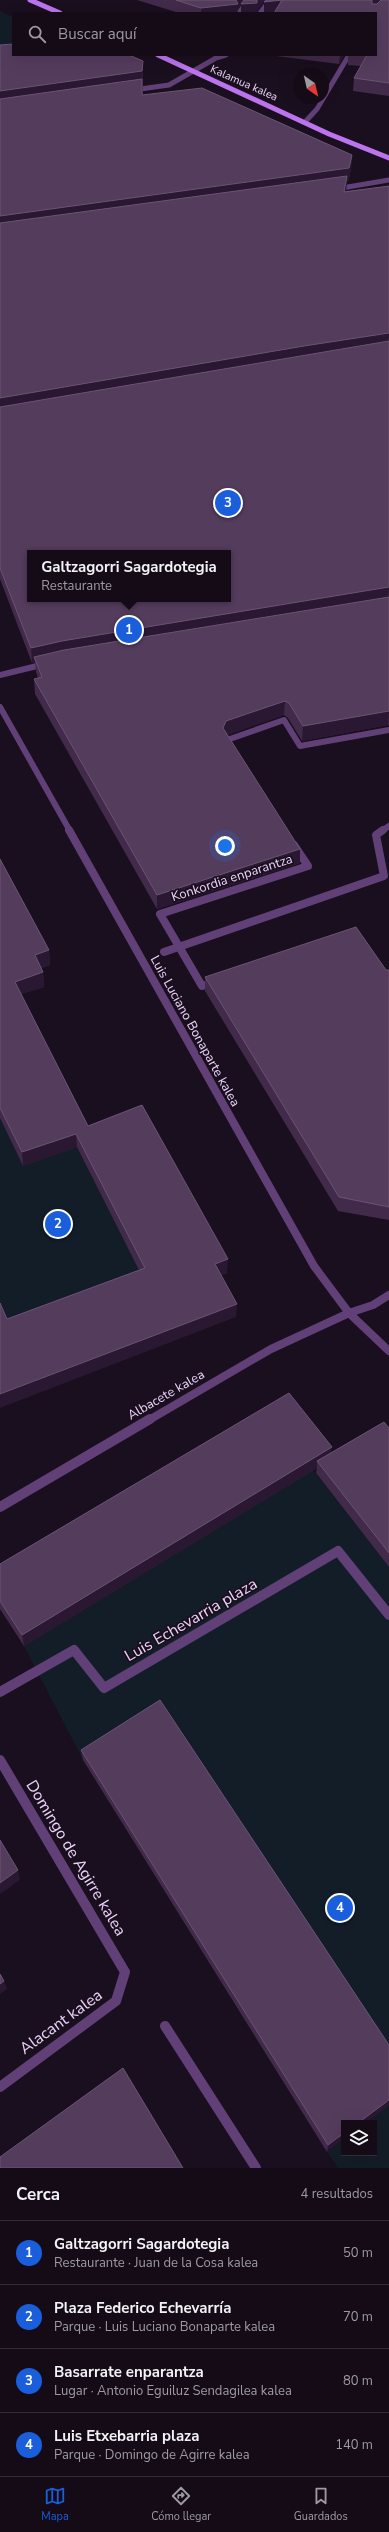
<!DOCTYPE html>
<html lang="es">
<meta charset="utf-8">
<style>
:root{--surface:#140b16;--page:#211923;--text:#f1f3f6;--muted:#9d9ba1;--line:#332b35;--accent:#1b5edc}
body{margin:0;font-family:"Nunito Sans",sans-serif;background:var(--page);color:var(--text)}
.controls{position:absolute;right:12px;bottom:12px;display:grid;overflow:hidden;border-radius:0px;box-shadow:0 4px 16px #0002}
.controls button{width:36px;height:36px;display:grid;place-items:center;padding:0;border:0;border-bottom:1px solid var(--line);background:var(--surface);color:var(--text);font:20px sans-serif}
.compass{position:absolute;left:293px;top:68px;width:36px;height:36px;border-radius:50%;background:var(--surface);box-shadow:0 4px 16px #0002;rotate:146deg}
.you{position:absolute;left:225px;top:846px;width:14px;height:14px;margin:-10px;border:3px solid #fff;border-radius:50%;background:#1a73e8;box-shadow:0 0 0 6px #1a73e833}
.badge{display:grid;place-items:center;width:26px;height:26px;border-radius:50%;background:var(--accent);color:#fff;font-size:13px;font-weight:700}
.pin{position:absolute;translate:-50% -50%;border:2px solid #fff;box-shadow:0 1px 4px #0006}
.popup{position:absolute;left:27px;top:550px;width:204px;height:52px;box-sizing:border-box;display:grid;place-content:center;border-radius:0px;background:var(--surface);filter:drop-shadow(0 1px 3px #0005);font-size:13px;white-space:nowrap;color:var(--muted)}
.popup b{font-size:15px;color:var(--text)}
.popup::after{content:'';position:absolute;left:50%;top:100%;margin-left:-8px;border:8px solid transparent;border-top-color:var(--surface)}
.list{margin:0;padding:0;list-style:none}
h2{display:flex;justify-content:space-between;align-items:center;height:52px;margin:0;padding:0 16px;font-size:17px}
h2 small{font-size:13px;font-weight:400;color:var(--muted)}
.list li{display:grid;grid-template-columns:26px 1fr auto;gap:12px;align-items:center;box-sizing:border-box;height:64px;padding:0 16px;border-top:1px solid var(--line)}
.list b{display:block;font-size:15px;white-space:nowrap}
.list p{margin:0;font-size:13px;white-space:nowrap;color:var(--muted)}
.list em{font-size:13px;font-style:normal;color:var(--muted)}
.icon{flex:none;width:22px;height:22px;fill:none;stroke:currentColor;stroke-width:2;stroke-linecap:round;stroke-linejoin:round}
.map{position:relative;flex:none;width:389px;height:2168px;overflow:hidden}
.search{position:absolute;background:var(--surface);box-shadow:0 4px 16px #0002;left:12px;right:12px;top:12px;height:44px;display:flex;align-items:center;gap:10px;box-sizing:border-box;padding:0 14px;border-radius:0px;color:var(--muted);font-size:15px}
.sheet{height:308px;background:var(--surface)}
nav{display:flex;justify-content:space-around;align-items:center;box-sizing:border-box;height:56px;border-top:1px solid var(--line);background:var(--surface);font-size:11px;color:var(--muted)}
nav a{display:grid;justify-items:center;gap:2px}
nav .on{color:var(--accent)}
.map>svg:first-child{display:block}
</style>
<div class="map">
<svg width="389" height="2168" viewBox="0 0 389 2168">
<rect width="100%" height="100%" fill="#1a0f1e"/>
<path fill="#131d28" d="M0 11 13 17V47L0 49Z
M0 1118 23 1166 77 1147 145 1281 9 1332 0 1312Z
M313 1470 389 1567V2056L161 1711 83 1760 24 1646Z
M389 2105V2168H338L327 2152 344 2139V2153H374V2123H365Z"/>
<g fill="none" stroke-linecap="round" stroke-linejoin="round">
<path stroke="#614078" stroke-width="5" d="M239 13 248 0
M260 13 270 0
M216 58 226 55
M133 90 169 85 216 58V55
M305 122 317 109 349 55
M336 189 389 180"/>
<path stroke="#614078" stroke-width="6" d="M0 675 45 664
M0 707 70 831
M231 746 227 740 284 720 300 746 389 730
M382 831 389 826"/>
<path stroke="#614078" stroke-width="8" d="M69 830 314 1266 349 1313 389 1351
M164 952 384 876 376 835 383 830
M215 982 202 986 160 914 308 866 294 845
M149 1420 271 1349 349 1313 373 1305 389 1295"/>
<path stroke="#614078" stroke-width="10" d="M0 1507 150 1419
M0 1692 74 1650 104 1688 338 1551 389 1615
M0 1760 125 1972 116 2001 0 2087
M165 2026 256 2168"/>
<path stroke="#bb74ee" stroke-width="5" d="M30 0 60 13
M158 55 329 134 389 158"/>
</g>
<path fill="#422a4a" d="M137 0H265L257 11V13H241L242 3 238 9 237 13H179Z
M381 0 377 4 389 0V96L353 91 354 78 361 66 348 65V55H376V13H264V2Z
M0 45 143 61V95L352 155 351 169 348 182H347L346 191 389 186V726L388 725 302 741 288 718 284 715 227 735 300 863 157 909 35 694 34 679 38 678 36 672 35 662 32 663 0 579Z
M268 55H344L339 64Z
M0 859 49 950 50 965 41 968 43 972 44 987 21 994 88 1126 227 1273 221 1275 236 1317 7 1319 139 1270 77 1147 23 1166 0 1118Z
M386 970H389V1220L338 1211 205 991V977Z
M389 1428V1567L316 1473 317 1468 24 1646 0 1609V1564L331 1453Z
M81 1750 389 2105 365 2123H344L327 2152 83 1760Z"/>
<path fill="#2a1731" d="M236 0H245L238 9 237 13H201V8Z
M257 0H265L257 11V13H241V4Z
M282 0 277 13H264V2Z
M372 0H381L371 10Z
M340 55H344L339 64Z
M143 61 142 108 0 104V91Z
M352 155 351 169 348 182H347L346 190 343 205 0 230V216Z
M389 333 388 347 0 412V398L304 346Z
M389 587 388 601 34 657 35 662 32 663 31 648 62 641Z
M285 701 284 715 225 736 223 728 226 721Z
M389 711 388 725 302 741 303 726Z
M300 849V863L157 909V895Z
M49 950 50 965 36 969 35 955Z
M43 972 44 987 16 996 15 982Z
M76 1134 77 1147 23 1166 22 1152Z
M228 1259 227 1273 215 1277V1264Z
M237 1304 236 1317 0 1408V1394Z
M332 1447 330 1459 317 1461V1468L24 1646 22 1635Z
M18 1870 20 1880 0 1894V1883Z
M4 1981 7 1989 0 1994V1984Z
M389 2100V2105L365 2123H358Z
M344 2133V2139L327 2152 328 2145Z"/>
<path fill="#543c5d" stroke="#6c5375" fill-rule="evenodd" d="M176 0H236L238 4 201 8Z
M244 0H257V3L241 4Z
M266 0H372V4H377L381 0H389V83L354 78 367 55H376V13H274L282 0 264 2Z
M13 44V55H129L143 61 142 71 0 91V45Z
M142 79V95L202 88 352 155 349 168 0 216V99Z
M347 176 344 192 389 186V333L304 346 0 398V223Z
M389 341V587L62 641 31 648 0 568V407ZM30 553H228V599H30Z
M389 597V711L303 726 289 703 285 701 226 721 223 728 300 849 157 895 34 679 42 677 34 657 64 650Z
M0 859 49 950 35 955 43 972 15 982 88 1126 142 1105 228 1259 215 1264 237 1304 0 1394V1303L7 1319 145 1268 76 1134 22 1152 0 1108Z
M356 927 386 970H389V1207L339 1197 205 977Z
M289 1393 332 1447 22 1635 0 1601V1564Z
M384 1422 389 1428V1553L317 1461Z
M160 1700 389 2045V2100L358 2123H344V2133L328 2145 81 1750Z
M0 1840 18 1870 0 1883Z
M0 1974 4 1981 0 1984Z
M123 2068 183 2168H0V2157Z"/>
<g text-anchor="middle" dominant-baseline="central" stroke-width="3.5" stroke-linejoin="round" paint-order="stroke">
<g font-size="11" fill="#ecd2f9" stroke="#1a0f1e">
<text transform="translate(244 83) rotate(24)">Kalamua kalea</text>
</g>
<g font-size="13" fill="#ecd2f9" stroke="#1a0f1e">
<text transform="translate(232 878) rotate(-18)">Konkordia enparantza</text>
<text transform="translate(195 1031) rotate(61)">Luis Luciano Bonaparte kalea</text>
<text transform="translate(166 1395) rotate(-30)">Albacete kalea</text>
</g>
<g font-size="16" fill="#ecd2f9" stroke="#1a0f1e">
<text transform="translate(191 1620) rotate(-30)">Luis Echevarria plaza</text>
<text transform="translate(76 1858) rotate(59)">Domingo de Agirre kalea</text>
<text transform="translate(61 2022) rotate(-36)">Alacant kalea</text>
</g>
</g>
</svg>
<div class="controls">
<button><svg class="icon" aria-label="layers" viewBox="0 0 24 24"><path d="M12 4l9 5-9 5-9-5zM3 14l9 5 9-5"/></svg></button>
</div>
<svg class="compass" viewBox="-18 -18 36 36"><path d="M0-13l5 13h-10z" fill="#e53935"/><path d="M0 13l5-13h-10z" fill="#9d9ba1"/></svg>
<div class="you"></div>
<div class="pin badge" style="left:129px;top:630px">1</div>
<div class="popup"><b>Galtzagorri Sagardotegia</b>Restaurante</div>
<div class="pin badge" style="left:58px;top:1224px">2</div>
<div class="pin badge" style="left:228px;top:503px">3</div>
<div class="pin badge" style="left:340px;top:1908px">4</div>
<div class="search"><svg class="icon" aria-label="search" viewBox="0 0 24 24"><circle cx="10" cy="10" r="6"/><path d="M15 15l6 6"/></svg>Buscar aquí</div>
</div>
<section class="sheet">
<h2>Cerca<small>4 resultados</small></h2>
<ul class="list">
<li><span class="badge">1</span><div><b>Galtzagorri Sagardotegia</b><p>Restaurante · Juan de la Cosa kalea</p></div><em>50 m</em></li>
<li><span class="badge">2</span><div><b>Plaza Federico Echevarría</b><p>Parque · Luis Luciano Bonaparte kalea</p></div><em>70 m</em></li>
<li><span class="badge">3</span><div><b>Basarrate enparantza</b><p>Lugar · Antonio Eguiluz Sendagilea kalea</p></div><em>80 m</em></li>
<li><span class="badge">4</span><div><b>Luis Etxebarria plaza</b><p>Parque · Domingo de Agirre kalea</p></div><em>140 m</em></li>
</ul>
</section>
<nav>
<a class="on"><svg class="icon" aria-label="map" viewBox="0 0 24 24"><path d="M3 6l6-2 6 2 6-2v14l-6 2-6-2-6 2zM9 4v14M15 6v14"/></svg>Mapa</a>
<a><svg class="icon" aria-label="directions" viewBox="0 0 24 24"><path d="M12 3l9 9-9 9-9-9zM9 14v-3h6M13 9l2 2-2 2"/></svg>Cómo llegar</a>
<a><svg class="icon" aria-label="saved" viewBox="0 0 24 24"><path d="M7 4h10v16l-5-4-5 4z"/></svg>Guardados</a>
</nav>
